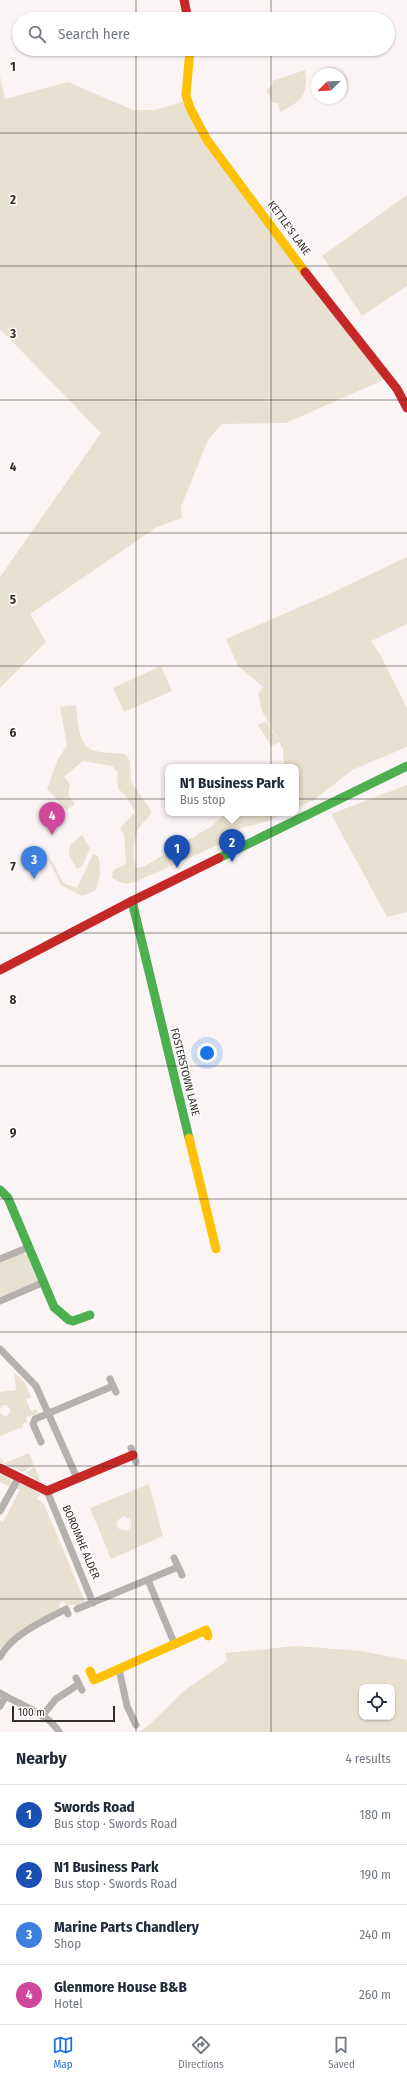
<!DOCTYPE html>
<meta charset="utf-8">
<style>
:root{--surface:#fff;--page:#f6f6f7;--text:#1f2937;--muted:#747a83;--line:#e0e1e3;--accent:#1a73e8}
body{margin:0;font-family:"Fira Sans Condensed",sans-serif;background:var(--page);color:var(--text)}
.controls{position:absolute;right:12px;bottom:12px;display:grid;overflow:hidden;border-radius:8px;box-shadow:0 1px 3px #0004}
.controls button{width:36px;height:36px;display:grid;place-items:center;padding:0;border:0;border-bottom:1px solid var(--line);background:var(--surface);color:var(--text);font:20px sans-serif}
.compass{position:absolute;left:311px;top:68px;width:36px;height:36px;border-radius:50%;background:var(--surface);box-shadow:0 1px 3px #0004;rotate:246deg}
.scale{position:absolute;left:12px;bottom:10px;width:103px;box-sizing:border-box;padding-left:4px;border:2px solid #362d29;border-top:0;font-size:11px;line-height:14px;white-space:nowrap;color:#362d29;-webkit-text-stroke:3px #fff;paint-order:stroke}
.you{position:absolute;left:207px;top:1053px;width:14px;height:14px;margin:-10px;border:3px solid #fff;border-radius:50%;background:#1a73e8;box-shadow:0 0 0 6px #1a73e833}
.badge{display:grid;place-items:center;width:26px;height:26px;border-radius:50%;background:var(--accent);color:#fff;font-size:13px;font-weight:700}
.pin{position:absolute;translate:-50% -33px;filter:drop-shadow(0 1px 2px #0008)}
.pin::after{content:'';position:absolute;top:21px;width:14px;height:12px;background:inherit;clip-path:polygon(0 0,100% 0,50% 100%)}
.popup{position:absolute;left:165px;top:764px;width:134px;height:52px;box-sizing:border-box;display:grid;place-content:center;border-radius:8px;background:var(--surface);filter:drop-shadow(0 1px 3px #0005);font-size:13px;white-space:nowrap;color:var(--muted)}
.popup b{font-size:15px;color:var(--text)}
.popup::after{content:'';position:absolute;left:50%;top:100%;margin-left:-8px;border:8px solid transparent;border-top-color:var(--surface)}
.list{margin:0;padding:0;list-style:none}
h2{display:flex;justify-content:space-between;align-items:center;height:52px;margin:0;padding:0 16px;font-size:17px}
h2 small{font-size:13px;font-weight:400;color:var(--muted)}
.list li{display:grid;grid-template-columns:26px 1fr auto;gap:12px;align-items:center;box-sizing:border-box;height:60px;padding:0 16px;border-top:1px solid var(--line)}
.list b{display:block;font-size:15px;white-space:nowrap}
.list p{margin:0;font-size:13px;white-space:nowrap;color:var(--muted)}
.list em{font-size:13px;font-style:normal;color:var(--muted)}
.icon{flex:none;width:22px;height:22px;fill:none;stroke:currentColor;stroke-width:2;stroke-linecap:round;stroke-linejoin:round}
.map{position:relative;flex:none;width:407px;height:1732px;overflow:hidden}
.search{position:absolute;background:var(--surface);box-shadow:0 1px 3px #0004;left:12px;right:12px;top:12px;height:44px;display:flex;align-items:center;gap:10px;box-sizing:border-box;padding:0 14px;border-radius:22px;color:var(--muted);font-size:15px}
.sheet{height:292px;background:var(--surface)}
nav{display:flex;justify-content:space-around;align-items:center;box-sizing:border-box;height:56px;border-top:1px solid var(--line);background:var(--surface);font-size:11px;color:var(--muted)}
nav a{display:grid;justify-items:center;gap:2px}
nav .on{color:var(--accent)}
.map>svg:first-child{display:block}
</style>
<div class="map">
<svg width="407" height="1732" viewBox="0 0 407 1732">
<rect width="100%" height="100%" fill="#faf5f4"/>
<path fill="#e8e1d2" fill-rule="evenodd" d="M305 70C309 95 302 101 280 112L278 103H273L266 90 273 85 272 81Z
M0 76 5 99 68 82 133 110H155L185 101 192 118 388 378 286 423 222 424 208 440 181 507 182 518 157 527 30 614 46 642 0 688V577L101 433 0 329Z
M407 195V286L362 316 322 256Z
M407 557V624L371 641 381 656 407 708V747L352 770 314 800 296 808V767H284L283 749 262 711 258 694 263 687 238 666 226 639 325 596Z
M161 666 172 691 124 712 113 688Z
M76 705C78 718 77 741 90 749 96 753 117 753 125 754L130 761 131 782 150 809 151 814C147 819 143 822 140 827 134 834 130 861 137 868L145 866 212 826 222 816V813H285L269 821 240 828 233 836 218 845 135 882C126 885 120 883 112 878L113 870 126 864 124 835 120 828 135 812 127 798 118 788 117 772 112 766 83 761 64 777 70 784 68 795 75 804 67 810 47 789 58 759 67 745 60 707Z
M266 721 279 742 271 746 258 725Z
M407 785V912L387 917 331 814Z
M82 835 90 848 82 867 77 869 69 855 70 845Z
M93 854 98 856C101 868 101 879 95 891L82 896 61 885 48 858 52 861 63 883 77 888Z
M24 1253 30 1257 28 1258 35 1275H37V1281L0 1297V1263Z
M14 1372 25 1383 31 1397 26 1399 31 1411 36 1409 38 1413 26 1418 27 1422 22 1424 23 1427 0 1436V1413L6 1417 11 1411 7 1405H3L0 1409V1392L16 1390Z
M29 1453 34 1465 23 1472 0 1462 1 1458 4 1463Z
M34 1467H35L41 1483 25 1473Z
M3 1473 12 1480 10 1487 0 1482V1475H2Z
M23 1483 40 1494 37 1499 44 1504 85 1602 77 1605H67L63 1601 59 1604 60 1608 27 1627 0 1648V1520L3 1522 20 1490 16 1488 19 1484Z
M149 1484 163 1536 111 1559 90 1508ZM124 1516 130 1519C133 1524 131 1529 126 1531L119 1529 117 1525 118 1520Z
M296 1646 361 1651 407 1660V1732H139L150 1724 185 1690 227 1661 225 1653ZM362 1687H392V1717H362Z"/>
<g fill="none" stroke-linecap="round" stroke-linejoin="round">
<path stroke="#b4b1ae" stroke-width="7" d="M0 1259 29 1247
M0 1301 44 1282
M0 1349 36 1386 77 1478
M110 1379 116 1392
M41 1442 33 1424 35 1419 113 1386
M131 1448 136 1462
M47 1491 93 1603
M0 1511 19 1477
M174 1558 182 1575
M148 1580 175 1645
M77 1609 178 1567
M0 1657C12 1634 44 1621 66 1609L68 1614
M119 1669 127 1706 136 1725
M76 1678 82 1690
M0 1693C19 1705 48 1713 59 1732
M0 1706 5 1697
M42 1716 56 1699 79 1684"/>
<path stroke="#4caf50" stroke-width="9" d="M219 858 407 766
M132 901 189 1138
M0 1190 8 1198 54 1307 69 1320 73 1321 90 1315"/>
<path stroke="#ffc107" stroke-width="9" d="M190 49 186 95 190 108 207 140 305 272
M189 1138 216 1249
M90 1671 94 1680 206 1630 208 1636"/>
<path stroke="#c62828" stroke-width="9" d="M184 0 188 19
M305 272 397 389 407 408
M0 970 132 901 219 858
M0 1468 47 1491 133 1455"/>
</g>
<path fill="none" stroke="#362d29" stroke-width="1" stroke-opacity="0.55" d="M136 0V19M271 0V19M136 49V1732M271 49V1732M0 133H407M0 266H407M0 400H407M0 533H407M0 666H407M0 799H407M0 933H407M0 1066H407M0 1199H407M0 1332H407M0 1466H407M0 1599H407"/>
<g text-anchor="middle" dominant-baseline="central" stroke-width="3" stroke-linejoin="round" paint-order="stroke">
<g font-size="11" fill="#362d29" stroke="#fff">
<text transform="translate(289 228) rotate(54)">KETTLE'S LANE</text>
<text transform="translate(185 1072) rotate(76)">FOSTERSTOWN LANE</text>
<text transform="translate(81 1542) rotate(67)">BOROIMHE ALDER</text>
</g>
</g>
<g font-size="13" text-anchor="middle" font-weight="bold" fill="#362d29" stroke="#fff" stroke-width="3" stroke-linejoin="round" paint-order="stroke">
<text x="13" y="71">1</text>
<text x="13" y="204">2</text>
<text x="13" y="338">3</text>
<text x="13" y="471">4</text>
<text x="13" y="604">5</text>
<text x="13" y="737">6</text>
<text x="13" y="871">7</text>
<text x="13" y="1004">8</text>
<text x="13" y="1137">9</text>
</g>
</svg>
<div class="controls">
<button><svg class="icon" aria-label="locate" viewBox="0 0 24 24"><circle cx="12" cy="12" r="6"/><path d="M12 2v4M12 18v4M2 12h4M18 12h4"/></svg></button>
</div>
<svg class="compass" viewBox="-18 -18 36 36"><path d="M0-13l5 13h-10z" fill="#e53935"/><path d="M0 13l5-13h-10z" fill="#747a83"/></svg>
<div class="scale">100 m</div>
<div class="you"></div>
<div class="pin badge" style="left:177px;top:868px;background:#1a4fb4">1</div>
<div class="pin badge" style="left:232px;top:862px;background:#1a4fb4">2</div>
<div class="popup"><b>N1 Business Park</b>Bus stop</div>
<div class="pin badge" style="left:34px;top:879px;background:#3f7fe0">3</div>
<div class="pin badge" style="left:52px;top:835px;background:#d1479c">4</div>
<div class="search"><svg class="icon" aria-label="search" viewBox="0 0 24 24"><circle cx="10" cy="10" r="6"/><path d="M15 15l6 6"/></svg>Search here</div>
</div>
<section class="sheet">
<h2>Nearby<small>4 results</small></h2>
<ul class="list">
<li><span class="badge" style="background:#1a4fb4">1</span><div><b>Swords Road</b><p>Bus stop · Swords Road</p></div><em>180 m</em></li>
<li><span class="badge" style="background:#1a4fb4">2</span><div><b>N1 Business Park</b><p>Bus stop · Swords Road</p></div><em>190 m</em></li>
<li><span class="badge" style="background:#3f7fe0">3</span><div><b>Marine Parts Chandlery</b><p>Shop</p></div><em>240 m</em></li>
<li><span class="badge" style="background:#d1479c">4</span><div><b>Glenmore House B&amp;B</b><p>Hotel</p></div><em>260 m</em></li>
</ul>
</section>
<nav>
<a class="on"><svg class="icon" aria-label="map" viewBox="0 0 24 24"><path d="M3 6l6-2 6 2 6-2v14l-6 2-6-2-6 2zM9 4v14M15 6v14"/></svg>Map</a>
<a><svg class="icon" aria-label="directions" viewBox="0 0 24 24"><path d="M12 3l9 9-9 9-9-9zM9 14v-3h6M13 9l2 2-2 2"/></svg>Directions</a>
<a><svg class="icon" aria-label="saved" viewBox="0 0 24 24"><path d="M7 4h10v16l-5-4-5 4z"/></svg>Saved</a>
</nav>
